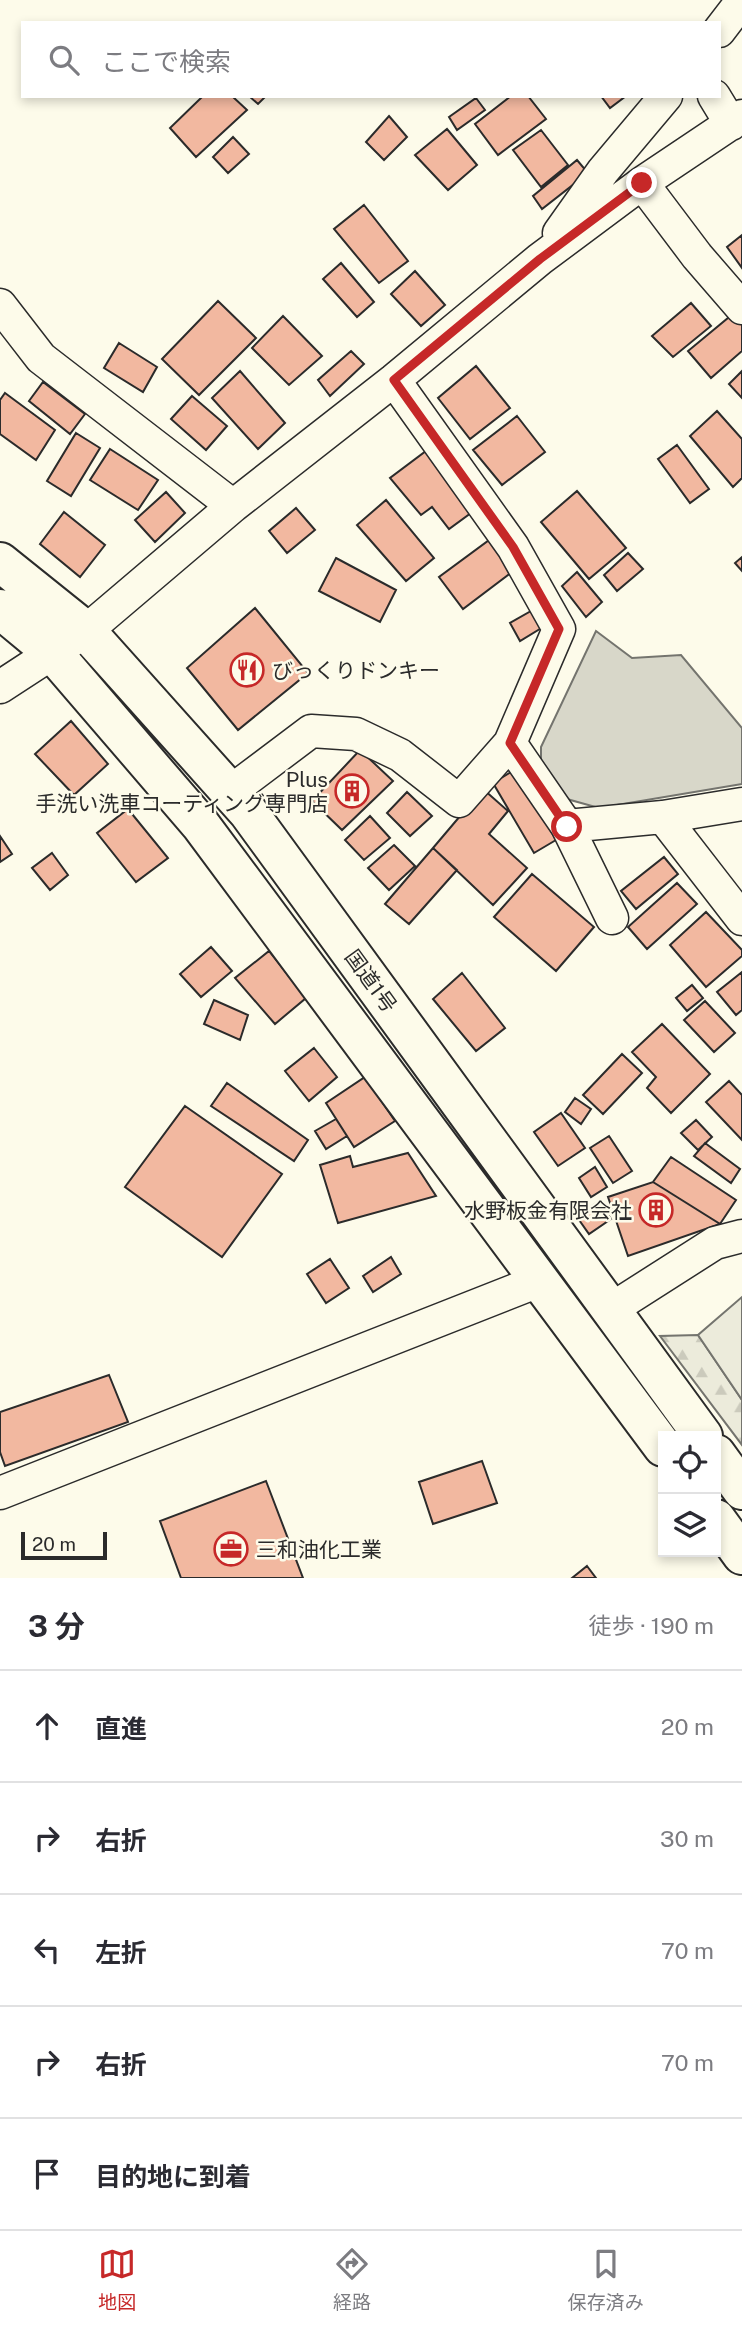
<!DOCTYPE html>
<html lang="ja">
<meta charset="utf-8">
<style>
:root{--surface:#fff;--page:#f7f7f7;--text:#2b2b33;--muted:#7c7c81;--line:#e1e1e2;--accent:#c62828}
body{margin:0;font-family:"Public Sans","Noto Sans JP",sans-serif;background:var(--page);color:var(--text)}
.controls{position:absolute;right:21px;bottom:21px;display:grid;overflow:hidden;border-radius:0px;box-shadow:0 4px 10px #0003}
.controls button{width:63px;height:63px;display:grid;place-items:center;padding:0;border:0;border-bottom:2px solid var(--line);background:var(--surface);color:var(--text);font:35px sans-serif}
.scale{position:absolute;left:21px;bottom:18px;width:86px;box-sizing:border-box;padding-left:7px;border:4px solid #2b2b2b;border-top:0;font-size:19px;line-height:24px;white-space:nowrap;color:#2b2b2b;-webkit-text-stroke:5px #fdfbea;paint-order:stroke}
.stop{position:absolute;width:21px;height:21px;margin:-16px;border:5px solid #c62828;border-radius:50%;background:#fff}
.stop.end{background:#c62828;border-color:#fff;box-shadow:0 2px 7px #0008}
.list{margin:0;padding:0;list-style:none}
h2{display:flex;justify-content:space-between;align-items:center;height:91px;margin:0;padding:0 28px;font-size:30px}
h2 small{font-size:23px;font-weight:400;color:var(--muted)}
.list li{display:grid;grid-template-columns:46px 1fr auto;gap:21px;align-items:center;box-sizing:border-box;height:112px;padding:0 28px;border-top:2px solid var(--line)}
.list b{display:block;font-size:26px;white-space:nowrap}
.list em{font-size:23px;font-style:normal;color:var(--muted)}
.icon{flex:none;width:38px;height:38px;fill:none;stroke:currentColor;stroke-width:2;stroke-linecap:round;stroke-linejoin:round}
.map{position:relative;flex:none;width:742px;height:1578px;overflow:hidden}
.search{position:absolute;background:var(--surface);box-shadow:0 4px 10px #0003;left:21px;right:21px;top:21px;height:77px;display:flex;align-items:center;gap:18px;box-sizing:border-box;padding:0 24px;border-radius:0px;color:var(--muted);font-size:26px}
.sheet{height:651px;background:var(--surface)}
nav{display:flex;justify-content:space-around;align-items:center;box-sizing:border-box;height:98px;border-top:2px solid var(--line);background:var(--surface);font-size:19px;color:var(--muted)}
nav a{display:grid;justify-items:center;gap:4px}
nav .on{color:var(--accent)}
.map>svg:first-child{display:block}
</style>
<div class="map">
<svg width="742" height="1578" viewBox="0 0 742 1578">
<defs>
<pattern id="forest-firs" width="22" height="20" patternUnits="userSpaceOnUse" patternTransform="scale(1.75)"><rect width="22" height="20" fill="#ecebdb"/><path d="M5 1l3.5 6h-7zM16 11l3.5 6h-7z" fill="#cbcabc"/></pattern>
</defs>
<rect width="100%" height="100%" fill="#fdfbea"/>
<path fill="url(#forest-firs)" stroke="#74746e" stroke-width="2" d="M698 1335 742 1400V1445L660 1336Z"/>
<path fill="#ecebdb" stroke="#74746e" stroke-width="2" d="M742 1297V1400L698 1335Z"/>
<path fill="#d8d7c9" stroke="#74746e" stroke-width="2" d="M596 631 632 658 681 655 742 728V784L599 808 567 799 541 767V747Z"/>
<path fill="#f2b8a0" stroke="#2b2b2b" stroke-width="2" d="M203 96H232L247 110 196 157 170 128Z
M249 96H266L258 104Z
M511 96H528L546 119 498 155 475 124Z
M601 96H626L610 108Z
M476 98 485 110 457 130 449 117Z
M389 116 407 137 384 160 366 142Z
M447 129 477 165 448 190 415 155Z
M541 130 568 165 541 187 513 150Z
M233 137 249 154 228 173 213 157Z
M577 160 588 173 542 209 533 196Z
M364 205 408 261 379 283 334 229Z
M742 235V268L727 247Z
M341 263 374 302 357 317 323 279Z
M415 271 445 305 421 326 391 294Z
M218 301 256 338 199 395 162 359Z
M691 303 711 326 673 357 652 336Z
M734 313 742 323V351L711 378 688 351Z
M283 316 322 356 289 385 252 348Z
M119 343 157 367 143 392 104 368Z
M351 351 364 364 330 396 318 380Z
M476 366 510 408 470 439 438 398Z
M240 371 285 423 258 449 212 398Z
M742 371V398L729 384Z
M43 382 85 414 70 434 29 401Z
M5 393 55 430 36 460 0 434V400Z
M192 396 227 426 206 450 171 419Z
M717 411 742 439V478L733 487 690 436Z
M517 416 545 452 502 485 473 450Z
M76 433 100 448 71 496 47 481Z
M677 445 709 489 690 503 658 459Z
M430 448 475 510 449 529 432 507 421 515 390 478Z
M110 449 158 480 138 510 90 480Z
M577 491 626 548 589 579 541 522Z
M166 492 185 513 155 542 135 520Z
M386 500 434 558 406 581 357 525Z
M296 508 315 530 287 553 269 531Z
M64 512 105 545 80 577 40 544Z
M496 535 520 566 463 609 439 577Z
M628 553 643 569 617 591 604 575Z
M742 557V571L735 563Z
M336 558 396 590 380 622 319 591Z
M577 572 602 602 586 617 562 586Z
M538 607 548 624 520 641 510 623Z
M255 608 308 673 238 730 187 668Z
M71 721 108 764 74 795 35 754Z
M360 750 393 781 342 830 312 801Z
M516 769 556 840 534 853 493 783Z
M483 789 508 811 489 834 527 868 493 905 433 848Z
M407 792 432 816 410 836 387 813Z
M128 809 168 858 136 882 97 833Z
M370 816 390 838 364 860 345 840Z
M0 836 12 854 0 862Z
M394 845 415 866 389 890 368 868Z
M433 848 457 870 409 924 385 904Z
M52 853 68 875 50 890 32 868Z
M664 857 678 874 636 909 621 891Z
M532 874 594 927 556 971 494 917Z
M677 883 697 904 647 949 628 927Z
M706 912 742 950V956L706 987 670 945Z
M211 947 232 971 201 997 180 974Z
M269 951 306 998 275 1024 235 978Z
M742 972V1010L736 1015 717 992Z
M462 973 505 1028 476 1051 433 999Z
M692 985 703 998 687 1011 676 998Z
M214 1000 248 1015 240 1040 204 1024Z
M705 1001 735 1033 714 1052 684 1020Z
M662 1024 710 1074 671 1113 647 1088 656 1077 632 1052Z
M314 1048 337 1077 309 1101 285 1071Z
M622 1054 642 1073 603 1114 583 1095Z
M365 1077 395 1121 354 1147 326 1103Z
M729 1081 742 1095V1140L706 1102Z
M227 1083 308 1140 294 1161 211 1106Z
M575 1098 591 1109 581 1124 565 1112Z
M185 1106 282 1174 222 1257 125 1187Z
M561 1113 585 1148 558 1166 534 1132Z
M336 1119 347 1136 326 1149 315 1131Z
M696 1120 712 1137 698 1150 681 1133Z
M609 1136 632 1171 613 1183 590 1148Z
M705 1143 740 1169 731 1183 694 1156Z
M408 1153 436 1196 338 1223 320 1165 350 1156 353 1167Z
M671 1157 736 1200 720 1224 653 1182Z
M595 1167 607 1187 591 1197 579 1178Z
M653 1182 720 1224 628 1256 608 1197Z
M599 1201 611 1219 589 1234 577 1217Z
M391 1257 401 1274 373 1292 363 1276Z
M330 1259 349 1288 326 1303 307 1274Z
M109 1375 128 1422 5 1466 0 1452V1412Z
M482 1461 497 1503 433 1524 419 1482Z
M266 1481 303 1578H181L160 1521Z
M587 1566 596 1578H572Z"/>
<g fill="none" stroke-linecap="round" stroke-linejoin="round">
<defs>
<path id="minor" d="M719 31 742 1
M714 96 731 124
M642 183 697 256 742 308
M559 233 603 171 666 96
M0 305 41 358 233 506
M394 380 513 547 559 629 510 743 567 826 663 817 742 804
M0 687 86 631 233 506 394 380 540 259 642 183 742 116
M230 792 311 731 356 734 400 755 459 801 510 743
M663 817 742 919
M567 826 612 918
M610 1310 715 1243 742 1236
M0 1493 541 1280"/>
<path id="highway" d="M0 562 86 631 248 812 703 1436
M0 609 53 653 200 824 663 1447
M716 1454 742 1490
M716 1519 742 1555"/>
</defs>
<use href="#minor" stroke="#2b2b2b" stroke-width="35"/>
<use href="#highway" stroke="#2b2b2b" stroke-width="42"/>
<use href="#minor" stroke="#fdfbea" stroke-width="32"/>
<use href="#highway" stroke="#fdfbea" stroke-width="38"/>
</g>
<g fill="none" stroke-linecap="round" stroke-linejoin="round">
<path stroke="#c62828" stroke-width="9" d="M567 827 510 743 559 629 513 547 394 380 540 259 642 183"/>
</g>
<defs>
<symbol id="restaurant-ring" viewBox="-11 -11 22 22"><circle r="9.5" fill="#fdfbea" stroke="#c62828" stroke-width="1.5"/><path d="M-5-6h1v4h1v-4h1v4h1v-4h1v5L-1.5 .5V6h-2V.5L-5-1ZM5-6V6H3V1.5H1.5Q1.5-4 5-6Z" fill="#c62828"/></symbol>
<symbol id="building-ring" viewBox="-11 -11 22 22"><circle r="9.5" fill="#fdfbea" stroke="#c62828" stroke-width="1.5"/><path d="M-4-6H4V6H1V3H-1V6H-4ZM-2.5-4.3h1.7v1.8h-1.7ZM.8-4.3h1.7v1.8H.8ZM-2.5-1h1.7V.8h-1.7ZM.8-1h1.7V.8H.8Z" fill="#c62828"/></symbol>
<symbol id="office-ring" viewBox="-11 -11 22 22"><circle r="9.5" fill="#fdfbea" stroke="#c62828" stroke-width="1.5"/><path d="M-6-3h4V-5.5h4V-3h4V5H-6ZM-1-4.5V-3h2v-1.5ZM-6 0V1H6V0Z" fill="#c62828"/></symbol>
</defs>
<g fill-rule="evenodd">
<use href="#restaurant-ring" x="228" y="651" width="38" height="38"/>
<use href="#building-ring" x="333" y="772" width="38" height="38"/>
<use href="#building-ring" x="637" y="1191" width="38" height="38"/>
<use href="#office-ring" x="212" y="1530" width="38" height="38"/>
</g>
<g text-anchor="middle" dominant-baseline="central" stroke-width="5" stroke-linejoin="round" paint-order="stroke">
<g font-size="21" fill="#2b2b2b" stroke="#fdfbea" text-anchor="start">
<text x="272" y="670">びっくりドンキー</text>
<text x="328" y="779" text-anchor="end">Plus<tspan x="328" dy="24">手洗い洗車コーティング専門店</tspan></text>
<text x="632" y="1210" text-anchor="end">水野板金有限会社</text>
<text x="256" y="1549">三和油化工業</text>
</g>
<g font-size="21" fill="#2b2b2b" stroke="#fdfbea">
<text transform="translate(371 981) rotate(54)">国道1号</text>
</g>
</g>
</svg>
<div class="controls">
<button><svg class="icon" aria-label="locate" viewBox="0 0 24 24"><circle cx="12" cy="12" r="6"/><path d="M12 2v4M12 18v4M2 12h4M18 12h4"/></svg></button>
<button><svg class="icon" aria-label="layers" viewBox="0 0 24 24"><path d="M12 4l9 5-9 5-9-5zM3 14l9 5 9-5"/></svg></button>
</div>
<div class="scale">20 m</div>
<div class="stop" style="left:567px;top:827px"></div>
<div class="stop end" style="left:642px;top:183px"></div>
<div class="search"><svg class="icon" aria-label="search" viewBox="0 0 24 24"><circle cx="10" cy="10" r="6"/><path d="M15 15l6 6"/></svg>ここで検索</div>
</div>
<section class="sheet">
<h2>3 分<small>徒歩 · 190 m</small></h2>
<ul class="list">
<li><svg class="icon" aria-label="ahead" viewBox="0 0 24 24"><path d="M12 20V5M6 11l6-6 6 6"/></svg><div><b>直進</b></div><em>20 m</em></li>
<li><svg class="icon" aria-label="right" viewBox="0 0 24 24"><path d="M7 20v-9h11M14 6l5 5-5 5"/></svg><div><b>右折</b></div><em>30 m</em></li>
<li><svg class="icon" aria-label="left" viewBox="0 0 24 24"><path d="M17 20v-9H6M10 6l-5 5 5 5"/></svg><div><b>左折</b></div><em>70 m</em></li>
<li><svg class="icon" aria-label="right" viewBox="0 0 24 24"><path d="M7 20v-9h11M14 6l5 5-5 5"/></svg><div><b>右折</b></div><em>70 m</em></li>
<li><svg class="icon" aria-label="arrive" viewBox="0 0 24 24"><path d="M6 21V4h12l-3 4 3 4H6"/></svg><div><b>目的地に到着</b></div></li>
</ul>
</section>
<nav>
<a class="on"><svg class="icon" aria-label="map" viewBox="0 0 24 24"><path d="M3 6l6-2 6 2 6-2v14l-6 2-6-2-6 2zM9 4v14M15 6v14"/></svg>地図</a>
<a><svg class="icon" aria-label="directions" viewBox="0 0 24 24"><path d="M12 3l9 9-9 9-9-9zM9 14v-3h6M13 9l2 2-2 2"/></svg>経路</a>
<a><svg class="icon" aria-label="saved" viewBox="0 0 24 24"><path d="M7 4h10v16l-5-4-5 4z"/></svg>保存済み</a>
</nav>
